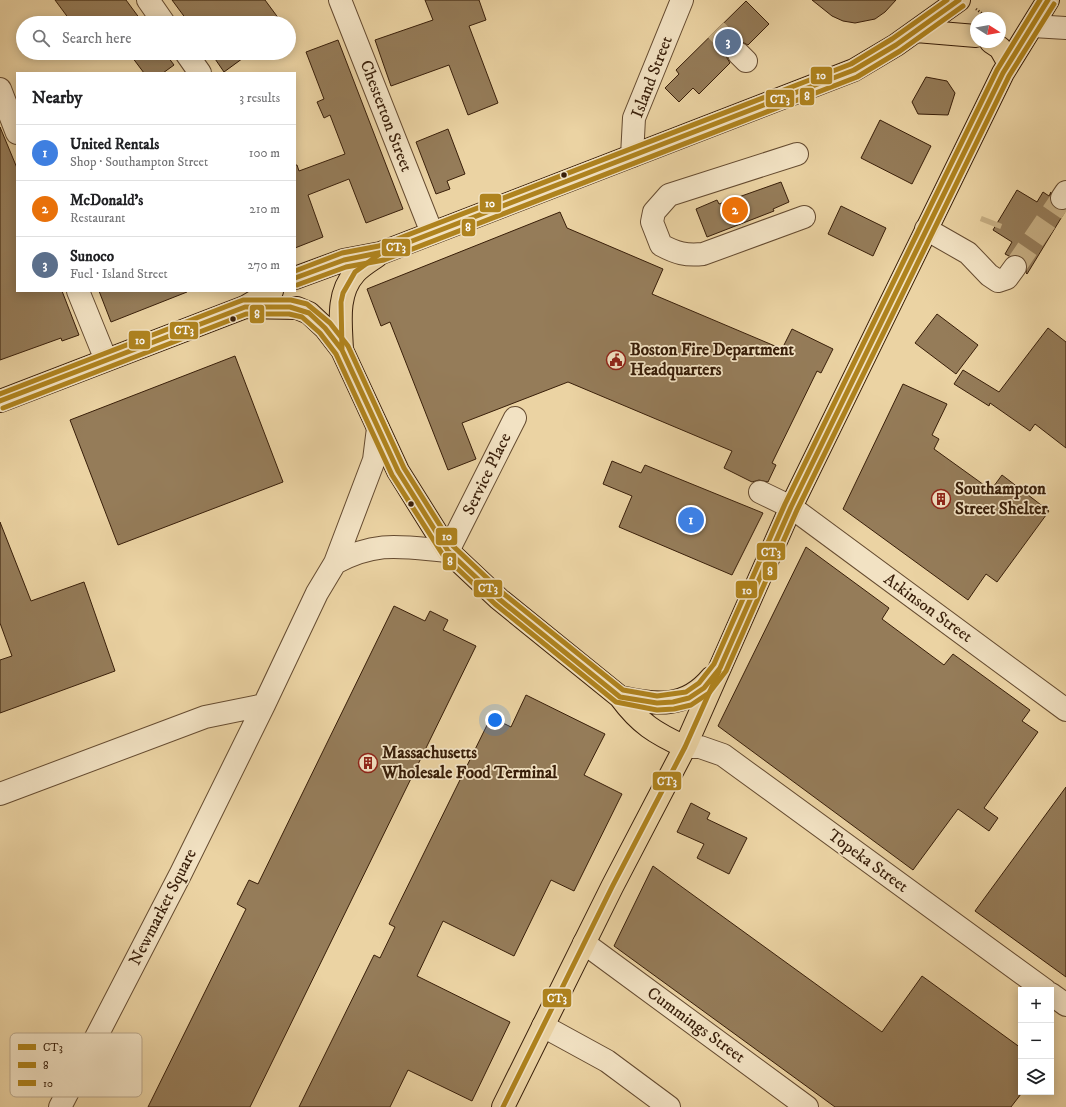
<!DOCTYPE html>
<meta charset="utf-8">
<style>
:root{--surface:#fff;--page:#f6f6f6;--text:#202124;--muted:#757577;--line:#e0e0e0;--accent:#db2777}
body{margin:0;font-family:"IM FELL DW Pica",serif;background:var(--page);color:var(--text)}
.controls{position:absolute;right:12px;bottom:12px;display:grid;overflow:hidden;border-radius:0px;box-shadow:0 2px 10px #0003}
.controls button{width:36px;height:36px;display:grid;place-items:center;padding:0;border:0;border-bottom:1px solid var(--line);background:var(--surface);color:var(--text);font:20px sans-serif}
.compass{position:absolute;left:970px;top:12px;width:36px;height:36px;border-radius:50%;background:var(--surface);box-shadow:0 2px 10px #0003;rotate:101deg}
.you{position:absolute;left:495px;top:720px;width:14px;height:14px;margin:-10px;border:3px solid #fff;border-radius:50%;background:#1a73e8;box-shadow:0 0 0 6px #1a73e833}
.badge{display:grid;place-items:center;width:26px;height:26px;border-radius:50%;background:var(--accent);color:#fff;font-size:13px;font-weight:700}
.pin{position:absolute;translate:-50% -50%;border:2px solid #fff;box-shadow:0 1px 4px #0006}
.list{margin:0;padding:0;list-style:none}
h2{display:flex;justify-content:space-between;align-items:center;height:52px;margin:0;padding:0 16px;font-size:17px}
h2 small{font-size:13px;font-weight:400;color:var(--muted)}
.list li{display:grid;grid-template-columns:26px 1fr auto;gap:12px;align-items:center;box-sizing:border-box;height:56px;padding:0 16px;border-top:1px solid var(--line)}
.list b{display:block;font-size:15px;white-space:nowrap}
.list p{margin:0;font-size:13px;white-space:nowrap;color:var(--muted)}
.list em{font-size:13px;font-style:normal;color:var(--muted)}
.icon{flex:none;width:22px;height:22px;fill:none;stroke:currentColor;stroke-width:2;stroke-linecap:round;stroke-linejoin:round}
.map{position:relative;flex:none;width:1066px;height:1107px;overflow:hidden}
.search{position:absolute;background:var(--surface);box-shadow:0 2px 10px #0003;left:16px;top:16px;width:280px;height:44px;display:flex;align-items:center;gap:10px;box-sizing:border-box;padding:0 14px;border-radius:22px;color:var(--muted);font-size:15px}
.panel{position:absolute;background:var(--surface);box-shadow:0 2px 10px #0003;left:16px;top:72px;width:280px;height:220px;border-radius:0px}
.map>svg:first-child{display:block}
</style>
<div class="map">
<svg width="1066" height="1107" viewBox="0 0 1066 1107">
<rect width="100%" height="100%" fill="#ebd3a3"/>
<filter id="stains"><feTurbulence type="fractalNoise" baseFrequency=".005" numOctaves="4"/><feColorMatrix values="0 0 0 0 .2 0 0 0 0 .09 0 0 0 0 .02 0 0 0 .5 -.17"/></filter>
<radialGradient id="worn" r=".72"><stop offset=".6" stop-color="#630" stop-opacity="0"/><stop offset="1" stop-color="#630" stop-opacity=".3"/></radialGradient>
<path fill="#957c59" stroke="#381e09" d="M55 0H126L143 23H72Z
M172 0H265L282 23H189Z
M425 0H479L486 20 469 26 498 103 468 115 449 65 391 86 375 40 433 20Z
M812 0H896L885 12 875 19 855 23 843 21 832 16Z
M746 1 769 24 748 45 742 42H736L730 45 727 51V58L730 63 699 94 693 88 679 102 665 88 679 74 676 70Z
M338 40 403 209 366 223 349 179 308 195 323 237 295 248V165H297L299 171 345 154 330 115 324 118 317 102 324 99 306 52Z
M129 53H165L174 65 163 73H144Z
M211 53H250L224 72Z
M926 77 947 81 955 93 948 115 918 114 912 102Z
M880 120 931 146 912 184 861 158Z
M0 127 17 168V291H62L79 335 62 341 61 338 0 360Z
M448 129 465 174 447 181 450 189 436 194 416 142Z
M781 182 789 202 773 209 774 211 707 237 696 209 717 200 719 204Z
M1017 190 1037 202 1043 192 1049 196 1051 192 1050 198 1051 204 1055 209 1066 210 1027 274 1026 273 1027 262 1023 257 1016 255 1009 256 1005 254 1012 242 993 230Z
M841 206 886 228 873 256 828 234Z
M560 212 567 228 663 269 652 294 782 349 792 329 833 349 821 373 817 371 772 463 776 465 768 482 759 480 752 482 724 468 732 451 568 382 462 423 476 459 448 470 390 322 381 326 367 289Z
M99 291H187V292L111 322Z
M937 314 978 345 956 374 915 343Z
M1048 328 1066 342V448L1035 424 1030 431 990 403 989 406 954 384 963 370 999 392Z
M235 356 283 482 118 545 70 420Z
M903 384 947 404 932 435 939 439 934 449 991 490 1002 475 1049 511 997 582 986 574 968 600 843 509Z
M612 461 641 473 645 465 763 513 732 575 619 527 632 496 603 484Z
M0 522 31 601 84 582 115 671 0 713V660L12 656 0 623Z
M806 547 889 608 882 619 944 665 953 654 1030 710 1022 721 1038 732 984 808 998 818 989 831 958 809 913 870 718 726Z
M394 606 425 621 430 611 448 620 443 630 476 646 250 1107H148L246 909 237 904 249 880 258 884Z
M526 695 605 734 584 775 622 794 574 891 551 880 514 956 443 921 417 976 510 1022 472 1101 408 1070 390 1107H299L374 955 380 958 395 927 389 924 491 717 511 727Z
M1066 787V977L975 911Z
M691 803 710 813 707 819 747 838 729 874 697 858 704 844 677 832Z
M653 866 882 1032 922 976 1021 1048V1094L1011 1107H835L614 946Z"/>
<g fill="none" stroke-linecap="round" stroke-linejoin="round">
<path stroke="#c7af84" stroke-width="22" stroke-dasharray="22 11" stroke-linecap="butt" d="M716 30 739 54
M990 225 992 220
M1015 267 1062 198"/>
<defs>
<path id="minor" d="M148 0 164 23
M340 0 432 233
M1033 26 1066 28
M186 53 200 73
M739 54 746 61
M0 89 17 133
M797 154 669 195 654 212 652 222 661 245C676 253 686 256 703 254L804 217
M632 156 634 118 682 0
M1062 198 1066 192
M926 229 968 253 989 275 998 281 1007 278 1015 267
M78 291 106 360
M760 492 791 507 1066 710
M335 563C378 540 402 547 448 551L515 418
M685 747H700L723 755 1045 990
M0 794 205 717 264 705
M584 943 807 1107
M1051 994 1066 1005
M543 1026 607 1061 669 1107
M60 1107 181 873 264 705 317 593 335 563 374 460 378 428"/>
<path id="major" d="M916 31 976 36
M991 42 1000 48 1008 62
M295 278 344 260 381 253 854 70 896 45 959 0
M245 307 297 308 309 313 325 328 342 350 398 471 448 551 499 599 620 697C640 724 655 733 685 747
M342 350C341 324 336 294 355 273 361 266 370 261 377 256
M0 401 245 307 272 291
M620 697C656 705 685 709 711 678
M503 1107 612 887 685 747 791 507 1003 73 1048 0"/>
</defs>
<use href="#minor" stroke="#654b30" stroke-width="24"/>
<use href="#major" stroke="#381e09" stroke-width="24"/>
<path stroke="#381e09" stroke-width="2.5" stroke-dasharray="1 2" stroke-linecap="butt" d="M976 9 988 18"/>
<use href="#minor" stroke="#f2e2c3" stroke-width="22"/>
<use href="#major" stroke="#ebd3a3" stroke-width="22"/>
<defs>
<path id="bus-1" d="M959 0 896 45 854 70 381 253 355 272 343 293 341 302 342 350 398 471 448 551 499 599 620 697 657 703 673 702 689 698 704 688 720 668 791 507 1003 73 1048 0
M295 278 344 260 383 252
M0 401 245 307H290L309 313 325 328 342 350 349 365
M503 1107 612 887 685 747 719 671"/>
<path id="bus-2" d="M297 285 346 267 384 260 857 77 900 51 963 6
M3 408 246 314H289L302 317 320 333 336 354 392 475 443 555 495 604 616 702 657 710 674 709 691 705 709 693 726 671 797 510 1009 76 1054 4"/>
<path id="bus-3" d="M295 271 342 253 379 246 851 64 892 39 947 0
M0 394 243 300H291L307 304 330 323 348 346 404 468 453 546 504 594 623 690 657 696 686 692 699 683 714 664 785 504 997 70 1040 0"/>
</defs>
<use href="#bus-1" stroke="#f2e2c3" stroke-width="8"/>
<use href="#bus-2" stroke="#f2e2c3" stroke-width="8"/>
<use href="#bus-3" stroke="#f2e2c3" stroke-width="8"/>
<use href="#bus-1" stroke="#af831e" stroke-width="5"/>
<use href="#bus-2" stroke="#af831e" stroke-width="5"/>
<use href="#bus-3" stroke="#af831e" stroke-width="5"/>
</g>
<defs>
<symbol id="civic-ring" viewBox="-11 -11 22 22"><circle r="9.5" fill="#f2e2c3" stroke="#8f2418" stroke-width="1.5"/><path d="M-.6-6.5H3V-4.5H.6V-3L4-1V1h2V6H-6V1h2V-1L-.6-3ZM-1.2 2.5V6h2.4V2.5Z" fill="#8f2418"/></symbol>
<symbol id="building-ring" viewBox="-11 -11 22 22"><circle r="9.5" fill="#f2e2c3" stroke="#8f2418" stroke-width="1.5"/><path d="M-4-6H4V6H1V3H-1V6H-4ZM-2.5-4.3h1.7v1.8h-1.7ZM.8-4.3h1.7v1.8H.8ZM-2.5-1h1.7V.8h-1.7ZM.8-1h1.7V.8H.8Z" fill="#8f2418"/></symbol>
</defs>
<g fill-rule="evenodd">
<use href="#civic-ring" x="605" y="349" width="22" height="22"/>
<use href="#building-ring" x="930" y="488" width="22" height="22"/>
<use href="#building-ring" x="357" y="752" width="22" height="22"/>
</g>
<g fill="#381e09" stroke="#f2e2c3" stroke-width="1.5">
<circle cx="564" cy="175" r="3.5"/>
<circle cx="233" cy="319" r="3.5"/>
<circle cx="411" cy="504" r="3.5"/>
</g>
<g text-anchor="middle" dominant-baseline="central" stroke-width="3.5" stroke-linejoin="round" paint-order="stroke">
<g font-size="17" fill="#381e09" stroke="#f2e2c3">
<text transform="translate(652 77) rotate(-69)">Island Street</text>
<text transform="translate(386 116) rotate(69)">Chesterton Street</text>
<text transform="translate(487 474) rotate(-64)">Service Place</text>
<text transform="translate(928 608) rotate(36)">Atkinson Street</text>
<text transform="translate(868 861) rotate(36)">Topeka Street</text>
<text transform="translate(163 907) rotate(-63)">Newmarket Square</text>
<text transform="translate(696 1025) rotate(36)">Cummings Street</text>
</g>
<g font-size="17" font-weight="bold" fill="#381e09" stroke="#f2e2c3" text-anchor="start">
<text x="630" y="350">Boston Fire Department<tspan x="630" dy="20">Headquarters</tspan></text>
<text x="955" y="489">Southampton<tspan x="955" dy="20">Street Shelter</tspan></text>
<text x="382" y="753">Massachusetts<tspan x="382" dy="20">Wholesale Food Terminal</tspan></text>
</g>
</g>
<rect x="10" y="1033" width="132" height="64" rx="6" fill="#f2e2c3" stroke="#baa78b" stroke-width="1"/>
<rect x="18" y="1044" width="18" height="6" fill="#af831e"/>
<rect x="18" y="1062" width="18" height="6" fill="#af831e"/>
<rect x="18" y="1080" width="18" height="6" fill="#af831e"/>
<g font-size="11" fill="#381e09">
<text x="43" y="1051">CT3</text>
<text x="43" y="1069">8</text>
<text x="43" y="1087">10</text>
</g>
<g stroke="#f2e2c3" stroke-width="1.5">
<rect x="810" y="66" width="23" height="19" rx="4" fill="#af831e"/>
<rect x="799" y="87" width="16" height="19" rx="4" fill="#af831e"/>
<rect x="765" y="89" width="30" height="19" rx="4" fill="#af831e"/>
<rect x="479" y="193" width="23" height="20" rx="4" fill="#af831e"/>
<rect x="461" y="218" width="15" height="19" rx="4" fill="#af831e"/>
<rect x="381" y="238" width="30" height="19" rx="4" fill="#af831e"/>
<rect x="249" y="304" width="16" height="20" rx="4" fill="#af831e"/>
<rect x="169" y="321" width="30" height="19" rx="4" fill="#af831e"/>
<rect x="128" y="330" width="23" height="20" rx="4" fill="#af831e"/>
<rect x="435" y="527" width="23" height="19" rx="4" fill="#af831e"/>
<rect x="756" y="542" width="30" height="19" rx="4" fill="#af831e"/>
<rect x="442" y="552" width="15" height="19" rx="4" fill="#af831e"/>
<rect x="762" y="561" width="16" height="20" rx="4" fill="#af831e"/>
<rect x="473" y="579" width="30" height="19" rx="4" fill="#af831e"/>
<rect x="735" y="580" width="23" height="19" rx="4" fill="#af831e"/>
<rect x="652" y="771" width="30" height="20" rx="4" fill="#af831e"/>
<rect x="542" y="988" width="30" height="20" rx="4" fill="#af831e"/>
</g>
<g font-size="11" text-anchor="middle" font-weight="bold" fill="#fff">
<text x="821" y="79">10</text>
<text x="807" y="100">8</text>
<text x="780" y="103">CT3</text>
<text x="490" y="207">10</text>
<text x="468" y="231">8</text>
<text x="396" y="251">CT3</text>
<text x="257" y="318">8</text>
<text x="184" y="334">CT3</text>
<text x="140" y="344">10</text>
<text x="447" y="540">10</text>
<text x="771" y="556">CT3</text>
<text x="450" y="565">8</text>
<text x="770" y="575">8</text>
<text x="488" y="592">CT3</text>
<text x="747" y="594">10</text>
<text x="667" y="785">CT3</text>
<text x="557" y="1002">CT3</text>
</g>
<rect width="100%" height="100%" filter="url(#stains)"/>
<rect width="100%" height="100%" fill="url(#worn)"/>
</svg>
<div class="controls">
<button>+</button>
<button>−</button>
<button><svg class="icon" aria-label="layers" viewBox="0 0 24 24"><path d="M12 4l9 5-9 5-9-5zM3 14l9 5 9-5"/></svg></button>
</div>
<svg class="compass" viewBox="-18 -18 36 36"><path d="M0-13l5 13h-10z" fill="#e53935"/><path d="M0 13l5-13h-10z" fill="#757577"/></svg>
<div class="you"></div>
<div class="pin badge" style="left:691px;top:520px;background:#3f7fe0">1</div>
<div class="pin badge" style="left:735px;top:210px;background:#e8710a">2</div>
<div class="pin badge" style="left:728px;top:42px;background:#5c6f8a">3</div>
<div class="search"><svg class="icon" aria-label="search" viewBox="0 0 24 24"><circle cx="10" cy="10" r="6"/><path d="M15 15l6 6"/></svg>Search here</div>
<section class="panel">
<h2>Nearby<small>3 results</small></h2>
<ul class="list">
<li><span class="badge" style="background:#3f7fe0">1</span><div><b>United Rentals</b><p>Shop · Southampton Street</p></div><em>100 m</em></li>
<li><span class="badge" style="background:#e8710a">2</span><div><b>McDonald's</b><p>Restaurant</p></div><em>210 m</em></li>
<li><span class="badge" style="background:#5c6f8a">3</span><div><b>Sunoco</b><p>Fuel · Island Street</p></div><em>270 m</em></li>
</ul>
</section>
</div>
